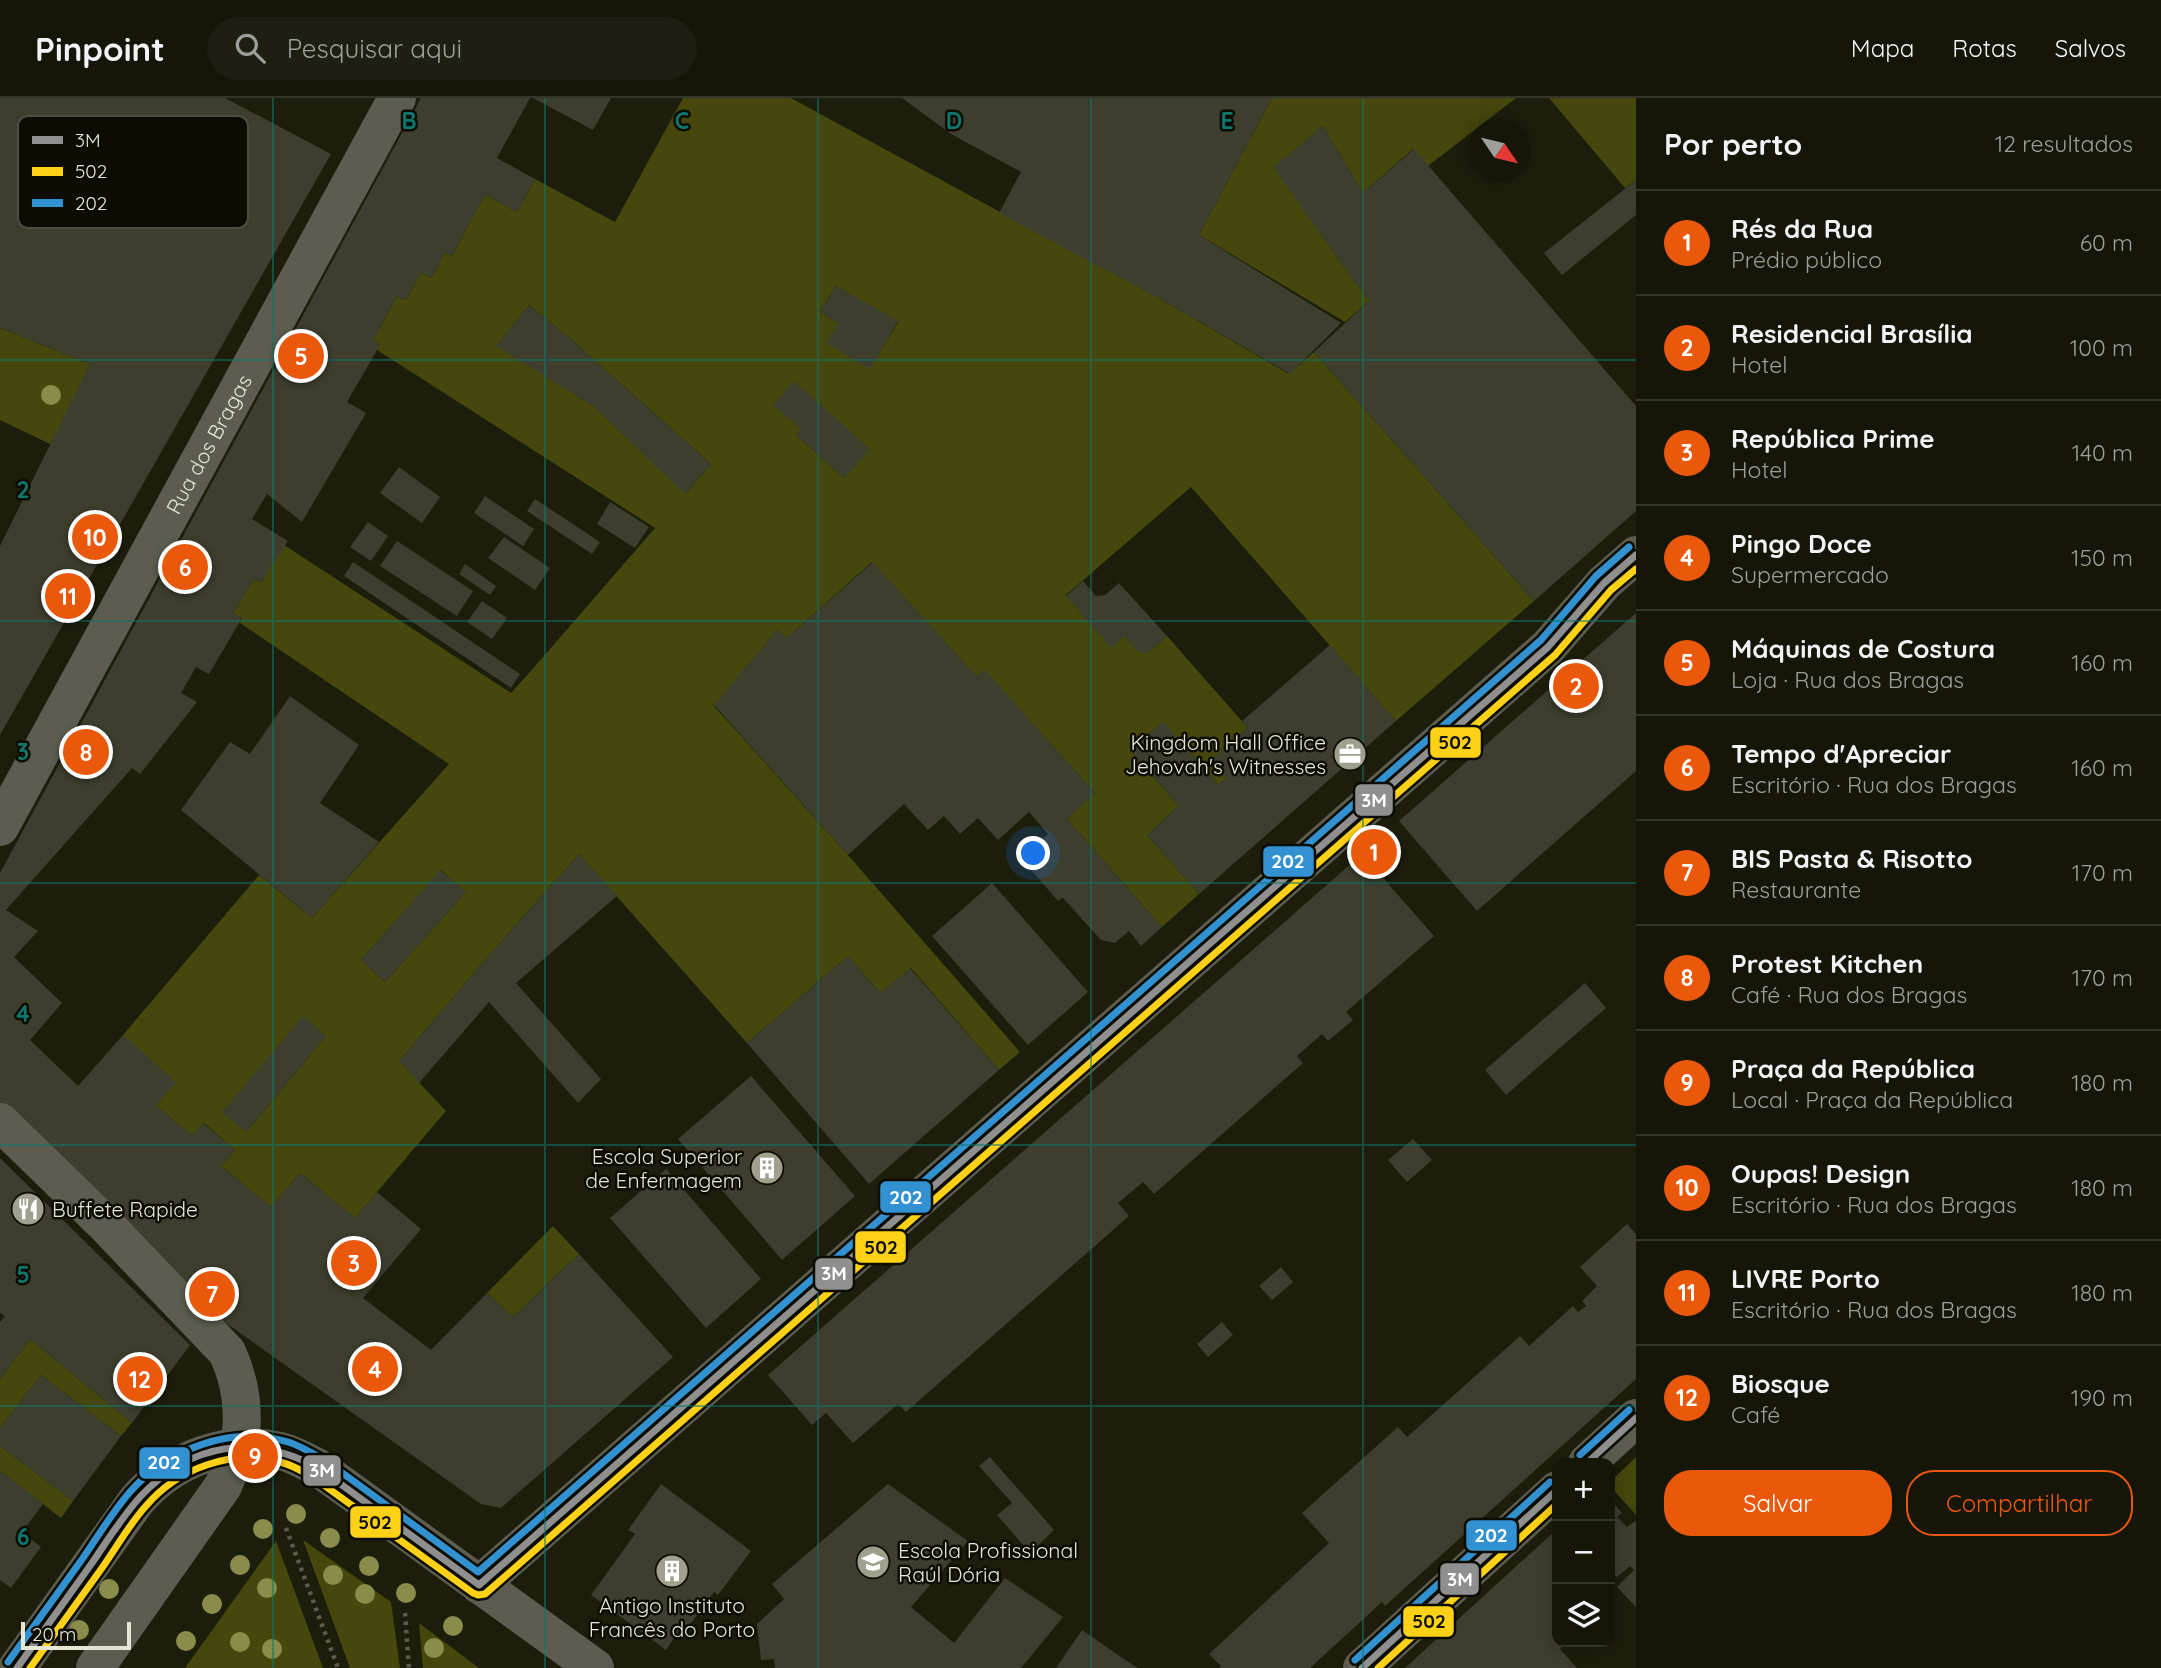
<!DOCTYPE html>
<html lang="pt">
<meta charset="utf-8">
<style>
:root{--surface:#151608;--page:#1e1f12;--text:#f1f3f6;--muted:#9d9f9c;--line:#343529;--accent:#ea580c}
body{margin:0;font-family:Quicksand,sans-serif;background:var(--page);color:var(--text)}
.controls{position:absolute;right:21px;bottom:21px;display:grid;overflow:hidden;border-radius:14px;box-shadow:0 4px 18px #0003}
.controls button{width:63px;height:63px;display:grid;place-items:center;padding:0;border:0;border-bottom:2px solid var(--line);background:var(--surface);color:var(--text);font:35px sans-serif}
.compass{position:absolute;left:1468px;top:21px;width:63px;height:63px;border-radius:50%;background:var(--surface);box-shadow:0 4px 18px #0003;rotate:125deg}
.scale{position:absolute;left:21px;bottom:18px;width:110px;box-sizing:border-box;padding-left:7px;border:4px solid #e5e7d4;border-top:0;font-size:19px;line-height:24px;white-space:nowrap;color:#e5e7d4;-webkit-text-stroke:5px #0c0c02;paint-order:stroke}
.you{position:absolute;left:1034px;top:756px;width:24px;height:24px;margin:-18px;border:5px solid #fff;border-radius:50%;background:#1a73e8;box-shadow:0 0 0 10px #1a73e833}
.badge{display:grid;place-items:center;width:46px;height:46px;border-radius:50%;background:var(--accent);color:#fff;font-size:23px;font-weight:700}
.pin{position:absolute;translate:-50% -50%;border:4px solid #fff;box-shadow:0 2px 7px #0006}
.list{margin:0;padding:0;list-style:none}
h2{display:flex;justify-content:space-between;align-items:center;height:91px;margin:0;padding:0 28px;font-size:30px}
h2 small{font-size:23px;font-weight:400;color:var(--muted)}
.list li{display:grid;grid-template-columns:46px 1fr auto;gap:21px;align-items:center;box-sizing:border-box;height:105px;padding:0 28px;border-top:2px solid var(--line)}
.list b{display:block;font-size:26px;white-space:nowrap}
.list p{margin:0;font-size:23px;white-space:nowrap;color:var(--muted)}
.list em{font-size:23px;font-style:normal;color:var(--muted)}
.actions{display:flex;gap:14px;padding:21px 28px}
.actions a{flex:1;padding:16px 0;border:2px solid var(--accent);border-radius:28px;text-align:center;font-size:24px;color:var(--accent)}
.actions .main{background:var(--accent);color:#fff}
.icon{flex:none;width:38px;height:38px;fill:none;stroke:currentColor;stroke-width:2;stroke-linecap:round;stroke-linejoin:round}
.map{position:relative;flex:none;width:1636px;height:1570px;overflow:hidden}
header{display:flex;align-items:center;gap:42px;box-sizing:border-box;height:98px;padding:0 35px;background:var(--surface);border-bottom:2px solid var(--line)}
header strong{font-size:33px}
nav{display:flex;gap:38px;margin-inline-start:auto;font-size:24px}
.search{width:490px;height:63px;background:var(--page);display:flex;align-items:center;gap:18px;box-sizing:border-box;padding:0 24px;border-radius:38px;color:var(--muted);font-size:26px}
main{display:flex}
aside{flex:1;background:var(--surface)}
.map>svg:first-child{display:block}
</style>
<header>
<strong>Pinpoint</strong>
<div class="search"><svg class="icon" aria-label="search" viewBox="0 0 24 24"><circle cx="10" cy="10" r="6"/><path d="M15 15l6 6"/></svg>Pesquisar aqui</div>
<nav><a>Mapa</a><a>Rotas</a><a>Salvos</a></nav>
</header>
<main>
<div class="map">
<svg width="1636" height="1570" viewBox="0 0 1636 1570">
<rect width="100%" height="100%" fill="#1c1d0b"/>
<path fill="#46470d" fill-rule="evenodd" d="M683 0H791L1160 201 1289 276 1314 254 1534 503 1396 623 1191 389 1066 497 1125 538 1138 553 1148 555 1167 538 1248 630 1211 663 1226 680 1218 687 1163 624 1130 652 1179 708 1147 737 1199 796 1162 829 1067 721 1095 695 985 573 977 579 872 464 787 540 778 531 714 608 848 757 1020 954 999 972 911 870 880 895 848 858 747 945 579 756 490 856 399 963 446 1013 355 1120 300 1075 271 1109 221 1068 235 1052 204 1025 192 1038 156 1007 123 937 259 777 312 820 449 666 240 525 242 520 233 515 254 481 261 485 284 447 511 595 530 574 655 430 377 252 380 247 373 242 397 198 406 202 421 174 432 180 445 154 452 158 485 96 517 114 535 81 615 124ZM836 188 898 224 870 270 838 225 820 214ZM529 207 567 238 711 366 686 395 593 308 497 247ZM794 284 869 351 844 380 796 337 801 332ZM441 772 465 795 385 884 361 862ZM303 919 326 938 246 1034 223 1014Z
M1272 0H1516L1428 68 1413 51 1363 95 1323 28 1274 69 1353 182 1370 202 1345 224 1199 137Z
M1549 0H1636V82L1625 90Z
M0 230 90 266 52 347 0 322Z
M553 1128 579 1156 513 1219 487 1195Z
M30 1241 132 1325 121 1338 41 1277 0 1330V1281Z
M0 1348 73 1403 61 1420 0 1373Z
M1636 1359V1417L1610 1388V1384Z
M303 1442 391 1504 400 1570H350Z
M276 1443 323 1570H185Z
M419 1525 479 1570H423Z"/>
<path fill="#3d3e2e" d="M0 0H225L331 56 0 637V448L90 266 0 230Z
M421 0H530L497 60 535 81 517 114 485 96 452 158 445 154 432 180 421 174 406 202 397 198 373 242 380 247 347 304 366 315 302 424 267 396 252 421 288 443 261 485 254 481 233 515 242 520 209 576 196 569 181 595 197 604 140 676 132 670 6 812 38 833 14 859 62 905 30 942 78 988 123 937 176 984 156 1007 192 1038 203 1025 235 1052 221 1068 271 1109 300 1075 355 1120 377 1094 421 1131 363 1200 431 1252 487 1195 513 1219 579 1156 673 1259 501 1410 481 1406 195 1203 0 1007V775Z
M533 0H611L593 32Z
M902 0H1272L1199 137 1341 225 1290 276 1160 201 999 115 1021 74 951 36Z
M1323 28 1363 95 1414 51 1636 308V413L1534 503 1314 254 1370 202 1353 182 1273 69Z
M1636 82V117L1562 177 1544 155Z
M836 188 898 223 870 271 826 245 838 225 820 214Z
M529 207 567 238 711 366 685 396 593 308 496 248Z
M794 283 870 351 844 380 796 337 801 332 773 307Z
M399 369 440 399 422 425 380 395Z
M485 398 534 431 523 448 474 415Z
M535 401 600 444 592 456 527 413Z
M610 404 649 429 635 450 597 426Z
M368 424 388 438 371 463 350 449Z
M504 439 550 470 535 492 488 460Z
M397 443 473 493 457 518 380 468Z
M353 464 520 576 511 590 344 478Z
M873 464 977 579 985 572 1095 695 1067 721 1162 829 1141 848 1129 833 1115 845 1101 842 1063 800 1058 803 1021 760 1048 736 1029 714 998 742 978 720 960 736 944 718 928 732 904 706 848 757 714 607 778 531 787 540Z
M465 466 496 488 490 497 459 476Z
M1083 483 1096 498 1105 497 1119 485 1167 538 1148 555 1138 554 1125 538 1111 550 1066 498Z
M482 503 507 520 492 541 467 524Z
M1636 515V673L1477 813 1399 723Z
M1330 547 1396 623 1199 796 1147 737 1179 708 1130 652 1163 623 1218 687 1226 680 1210 663 1248 630 1242 623Z
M290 598 359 647 320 705 379 744 312 820 181 712 230 644 250 656Z
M579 756 617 798 516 885 601 981 578 1005 489 904 419 985 399 963 490 856Z
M1362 756 1434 838 1346 914 1353 922 1328 943 1322 936 1297 958 1303 965 1154 1096 1143 1084 1118 1105 1129 1118 906 1314 898 1306 853 1345 826 1315 812 1327 768 1277Z
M440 772 466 794 385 884 361 862Z
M992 785 1088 894 1028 947 932 838Z
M848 858 880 895 910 870 999 972 869 1086 747 945Z
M1585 885 1606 910 1506 997 1485 972Z
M303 918 326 938 246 1034 222 1014Z
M751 978 855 1098 782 1162 678 1041Z
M1413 1041 1432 1062 1407 1084 1388 1062Z
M0 1060 190 1247 132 1325 30 1241 0 1281V1224L5 1218 0 1215Z
M666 1071 761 1181 706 1230 610 1120Z
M1627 1126 1636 1136V1281L1385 1508 1382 1504 1310 1570H1219L1221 1568 1209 1556 1329 1445 1302 1415 1398 1329 1407 1339 1520 1238 1529 1248 1573 1208 1578 1214 1586 1208 1582 1203 1597 1188 1580 1169Z
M1281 1169 1293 1184 1272 1202 1259 1188Z
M1222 1224 1233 1237 1208 1259 1197 1246Z
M41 1277 121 1338 73 1403 0 1348V1330Z
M990 1359 1054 1432 1030 1455 997 1417 1012 1405 979 1368Z
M0 1373 43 1406 22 1434 41 1449 11 1490 0 1482Z
M661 1386 751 1453 718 1497 714 1494 688 1529 684 1526 666 1552 591 1497 635 1436 628 1432Z
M888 1386 968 1443 911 1509 954 1545 1005 1480 1063 1519 1021 1570H775L774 1561 761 1562 757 1526 784 1501 772 1486Z
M1611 1402 1622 1415 1617 1419 1627 1429 1635 1423 1636 1424V1509L1617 1489 1634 1472 1630 1468 1617 1479 1613 1475 1610 1478Z
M1557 1431V1544H1568L1560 1551 1577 1570H1405Z
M1082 1532 1124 1561 1138 1570H1056Z"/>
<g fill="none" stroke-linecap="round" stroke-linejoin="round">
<path stroke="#5b5b4f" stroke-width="4.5" stroke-dasharray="3.5 5" stroke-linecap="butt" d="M286 1430 338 1570
M405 1515 409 1570"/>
<g stroke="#5c5d50" stroke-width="38">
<path id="s1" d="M0 729 397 0"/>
<path d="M0 1024 103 1124 227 1254C242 1286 244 1314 240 1349"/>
</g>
<path stroke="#5c5d50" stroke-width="38" d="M1587 1365 1636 1320
M479 1487 1548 549 1604 485 1636 457
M17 1570 137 1402C173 1361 226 1340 280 1353 294 1356 307 1364 320 1371L595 1570
M95 1570 223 1388 240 1349
M1362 1570 1557 1392"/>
<defs>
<path id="bus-1" d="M1587 1365 1636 1320
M17 1570C42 1535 67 1500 92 1465 107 1443 122 1419 140 1399 191 1344 255 1335 320 1371L479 1487 1548 549 1604 485 1636 457
M1362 1570 1557 1392"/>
<path id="bus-2" d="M30 1570C54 1537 78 1503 102 1470 116 1450 129 1427 145 1409 178 1370 231 1351 280 1364 293 1367 304 1374 314 1380L473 1495 478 1497 485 1496 1555 557 1611 492 1636 471
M1378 1570 1557 1406"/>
<path id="bus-3" d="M1580 1357 1629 1312
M1355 1562 1550 1384
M8 1564C33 1529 58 1495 83 1460 98 1438 112 1415 129 1395 167 1351 231 1327 288 1344 301 1348 314 1356 326 1363L478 1474 1541 542 1596 478 1629 449"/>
</defs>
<use href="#bus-1" stroke="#0c0c02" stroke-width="12"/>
<use href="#bus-2" stroke="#0c0c02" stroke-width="12"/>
<use href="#bus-3" stroke="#0c0c02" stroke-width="12"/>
<use href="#bus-1" stroke="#8f8f8f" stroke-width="7"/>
<use href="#bus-2" stroke="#fcd116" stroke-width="7"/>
<use href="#bus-3" stroke="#3292d1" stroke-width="7"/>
</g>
<g fill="#898c4a">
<circle cx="51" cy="297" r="10"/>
<circle cx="296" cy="1416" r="10"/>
<circle cx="263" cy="1431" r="10"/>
<circle cx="330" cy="1440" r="10"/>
<circle cx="240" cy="1467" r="10"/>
<circle cx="369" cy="1468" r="10"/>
<circle cx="333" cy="1477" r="10"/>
<circle cx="267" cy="1490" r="10"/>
<circle cx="109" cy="1491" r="10"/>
<circle cx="406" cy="1495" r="10"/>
<circle cx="365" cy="1496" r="10"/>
<circle cx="212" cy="1506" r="10"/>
<circle cx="453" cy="1528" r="10"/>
<circle cx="79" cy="1532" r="10"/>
<circle cx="186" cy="1543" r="10"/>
<circle cx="240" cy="1544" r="10"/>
<circle cx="434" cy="1550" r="10"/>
<circle cx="272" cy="1551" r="10"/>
</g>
<path fill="none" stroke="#0f766e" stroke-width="2" stroke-opacity="0.55" d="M273 0V1570M545 0V1570M818 0V1570M1091 0V1570M1363 0V1570M0 262H1636M0 523H1636M0 785H1636M0 1047H1636M0 1308H1636"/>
<defs>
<symbol id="office-disc" viewBox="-11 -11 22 22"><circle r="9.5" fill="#9fa08e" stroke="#0c0c02"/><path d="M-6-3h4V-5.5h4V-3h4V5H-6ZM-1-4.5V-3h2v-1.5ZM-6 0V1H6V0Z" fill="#fff"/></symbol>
<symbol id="building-disc" viewBox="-11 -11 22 22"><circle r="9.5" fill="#9fa08e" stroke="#0c0c02"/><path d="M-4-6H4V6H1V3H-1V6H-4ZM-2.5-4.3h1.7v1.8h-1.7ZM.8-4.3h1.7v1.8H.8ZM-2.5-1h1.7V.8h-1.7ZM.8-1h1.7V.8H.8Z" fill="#fff"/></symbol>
<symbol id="restaurant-disc" viewBox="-11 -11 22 22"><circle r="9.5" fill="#9fa08e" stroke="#0c0c02"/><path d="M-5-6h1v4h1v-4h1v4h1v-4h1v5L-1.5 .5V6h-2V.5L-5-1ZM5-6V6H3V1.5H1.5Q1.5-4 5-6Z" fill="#fff"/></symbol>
<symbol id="school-disc" viewBox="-11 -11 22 22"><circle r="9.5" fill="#9fa08e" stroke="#0c0c02"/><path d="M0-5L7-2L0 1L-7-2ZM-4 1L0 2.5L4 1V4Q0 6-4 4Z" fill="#fff"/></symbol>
</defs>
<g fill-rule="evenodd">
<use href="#office-disc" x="1331" y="637" width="38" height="38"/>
<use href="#building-disc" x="748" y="1051" width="38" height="38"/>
<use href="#restaurant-disc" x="9" y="1092" width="38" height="38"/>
<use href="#school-disc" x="854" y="1445" width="38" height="38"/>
<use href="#building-disc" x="653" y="1454" width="38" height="38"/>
</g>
<g text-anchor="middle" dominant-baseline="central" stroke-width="5" stroke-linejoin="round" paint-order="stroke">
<g font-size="21" fill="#e5e7d4" stroke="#0c0c02">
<text stroke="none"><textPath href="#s1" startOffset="436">Rua dos Bragas</textPath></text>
</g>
<g font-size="21" fill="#e5e7d4" stroke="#0c0c02" text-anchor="end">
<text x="1326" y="644">Kingdom Hall Office<tspan x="1326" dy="24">Jehovah's Witnesses</tspan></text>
<text x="742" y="1058">Escola Superior<tspan x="742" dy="24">de Enfermagem</tspan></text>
<text x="52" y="1111" text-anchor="start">Buffete Rapide</text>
<text x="898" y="1452" text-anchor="start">Escola Profissional<tspan x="898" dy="24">Raúl Dória</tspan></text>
<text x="672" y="1507" text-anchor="middle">Antigo Instituto<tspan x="672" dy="24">Francês do Porto</tspan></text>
</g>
</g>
<rect x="18" y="18" width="230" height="112" rx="10" fill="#0c0c02" stroke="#4d4e41" stroke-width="2"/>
<rect x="32" y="38" width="31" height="8" fill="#8f8f8f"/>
<rect x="32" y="69" width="31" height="9" fill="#fcd116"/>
<rect x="32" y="101" width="31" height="8" fill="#3292d1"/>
<g font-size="19" fill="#e5e7d4">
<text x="75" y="49">3M</text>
<text x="75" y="80">502</text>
<text x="75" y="112">202</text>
</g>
<g font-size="23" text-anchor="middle" font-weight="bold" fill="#0f766e" stroke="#0c0c02" stroke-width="5" stroke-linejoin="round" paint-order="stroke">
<text x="409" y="31">B</text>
<text x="682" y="31">C</text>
<text x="954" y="31">D</text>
<text x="1227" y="31">E</text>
<text x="23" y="400">2</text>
<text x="23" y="662">3</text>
<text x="23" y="924">4</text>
<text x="23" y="1185">5</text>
<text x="23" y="1447">6</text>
</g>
<g stroke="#0c0c02" stroke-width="2.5">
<rect x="1429" y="628" width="53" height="33" rx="7" fill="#fcd116"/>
<rect x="1354" y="685" width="40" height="34" rx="7" fill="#8f8f8f"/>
<rect x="1262" y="747" width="53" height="33" rx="7" fill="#3292d1"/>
<rect x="879" y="1082" width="53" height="34" rx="7" fill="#3292d1"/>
<rect x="854" y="1132" width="53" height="34" rx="7" fill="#fcd116"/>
<rect x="814" y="1159" width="40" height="34" rx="7" fill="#8f8f8f"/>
<rect x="138" y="1348" width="53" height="34" rx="7" fill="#3292d1"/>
<rect x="302" y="1356" width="40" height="33" rx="7" fill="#8f8f8f"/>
<rect x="349" y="1407" width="53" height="34" rx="7" fill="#fcd116"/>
<rect x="1465" y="1421" width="53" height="33" rx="7" fill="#3292d1"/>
<rect x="1439" y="1464" width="41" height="34" rx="7" fill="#8f8f8f"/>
<rect x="1402" y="1507" width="53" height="33" rx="7" fill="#fcd116"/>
</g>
<g font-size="19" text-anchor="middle" font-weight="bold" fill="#fff">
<text x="1374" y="709">3M</text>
<text x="1288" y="770">202</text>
<text x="906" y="1106">202</text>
<text x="834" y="1182">3M</text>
<text x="164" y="1371">202</text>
<text x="322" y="1379">3M</text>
<text x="1491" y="1444">202</text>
<text x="1460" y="1488">3M</text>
</g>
<g font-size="19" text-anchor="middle" font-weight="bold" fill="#111">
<text x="1455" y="651">502</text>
<text x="881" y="1156">502</text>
<text x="375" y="1431">502</text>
<text x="1429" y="1530">502</text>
</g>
</svg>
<div class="controls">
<button>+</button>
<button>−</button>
<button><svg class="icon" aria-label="layers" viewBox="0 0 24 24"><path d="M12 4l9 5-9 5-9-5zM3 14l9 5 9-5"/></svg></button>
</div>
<svg class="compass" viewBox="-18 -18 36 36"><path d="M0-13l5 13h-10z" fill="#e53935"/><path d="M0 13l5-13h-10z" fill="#9d9f9c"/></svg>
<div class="scale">20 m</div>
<div class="you"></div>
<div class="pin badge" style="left:1374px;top:754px">1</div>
<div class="pin badge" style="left:1576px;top:588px">2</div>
<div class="pin badge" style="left:354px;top:1165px">3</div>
<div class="pin badge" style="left:375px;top:1271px">4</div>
<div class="pin badge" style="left:301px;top:258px">5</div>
<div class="pin badge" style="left:185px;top:469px">6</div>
<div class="pin badge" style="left:212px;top:1196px">7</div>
<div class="pin badge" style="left:86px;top:654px">8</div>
<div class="pin badge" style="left:255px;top:1358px">9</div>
<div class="pin badge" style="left:95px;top:439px">10</div>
<div class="pin badge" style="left:68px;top:498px">11</div>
<div class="pin badge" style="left:140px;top:1281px">12</div>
</div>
<aside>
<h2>Por perto<small>12 resultados</small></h2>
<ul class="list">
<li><span class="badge">1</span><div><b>Rés da Rua</b><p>Prédio público</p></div><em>60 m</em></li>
<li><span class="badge">2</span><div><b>Residencial Brasília</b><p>Hotel</p></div><em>100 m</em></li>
<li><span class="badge">3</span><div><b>República Prime</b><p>Hotel</p></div><em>140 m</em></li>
<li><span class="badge">4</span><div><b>Pingo Doce</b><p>Supermercado</p></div><em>150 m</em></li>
<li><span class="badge">5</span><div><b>Máquinas de Costura</b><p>Loja · Rua dos Bragas</p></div><em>160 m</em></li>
<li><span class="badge">6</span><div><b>Tempo d'Apreciar</b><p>Escritório · Rua dos Bragas</p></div><em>160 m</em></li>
<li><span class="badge">7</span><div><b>BIS Pasta &amp; Risotto</b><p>Restaurante</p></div><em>170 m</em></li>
<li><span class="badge">8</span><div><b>Protest Kitchen</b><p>Café · Rua dos Bragas</p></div><em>170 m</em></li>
<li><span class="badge">9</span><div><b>Praça da República</b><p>Local · Praça da República</p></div><em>180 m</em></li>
<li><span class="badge">10</span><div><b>Oupas! Design</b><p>Escritório · Rua dos Bragas</p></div><em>180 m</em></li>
<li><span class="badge">11</span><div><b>LIVRE Porto</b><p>Escritório · Rua dos Bragas</p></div><em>180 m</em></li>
<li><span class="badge">12</span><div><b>Biosque</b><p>Café</p></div><em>190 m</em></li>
</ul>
<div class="actions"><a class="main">Salvar</a><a>Compartilhar</a></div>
</aside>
</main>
